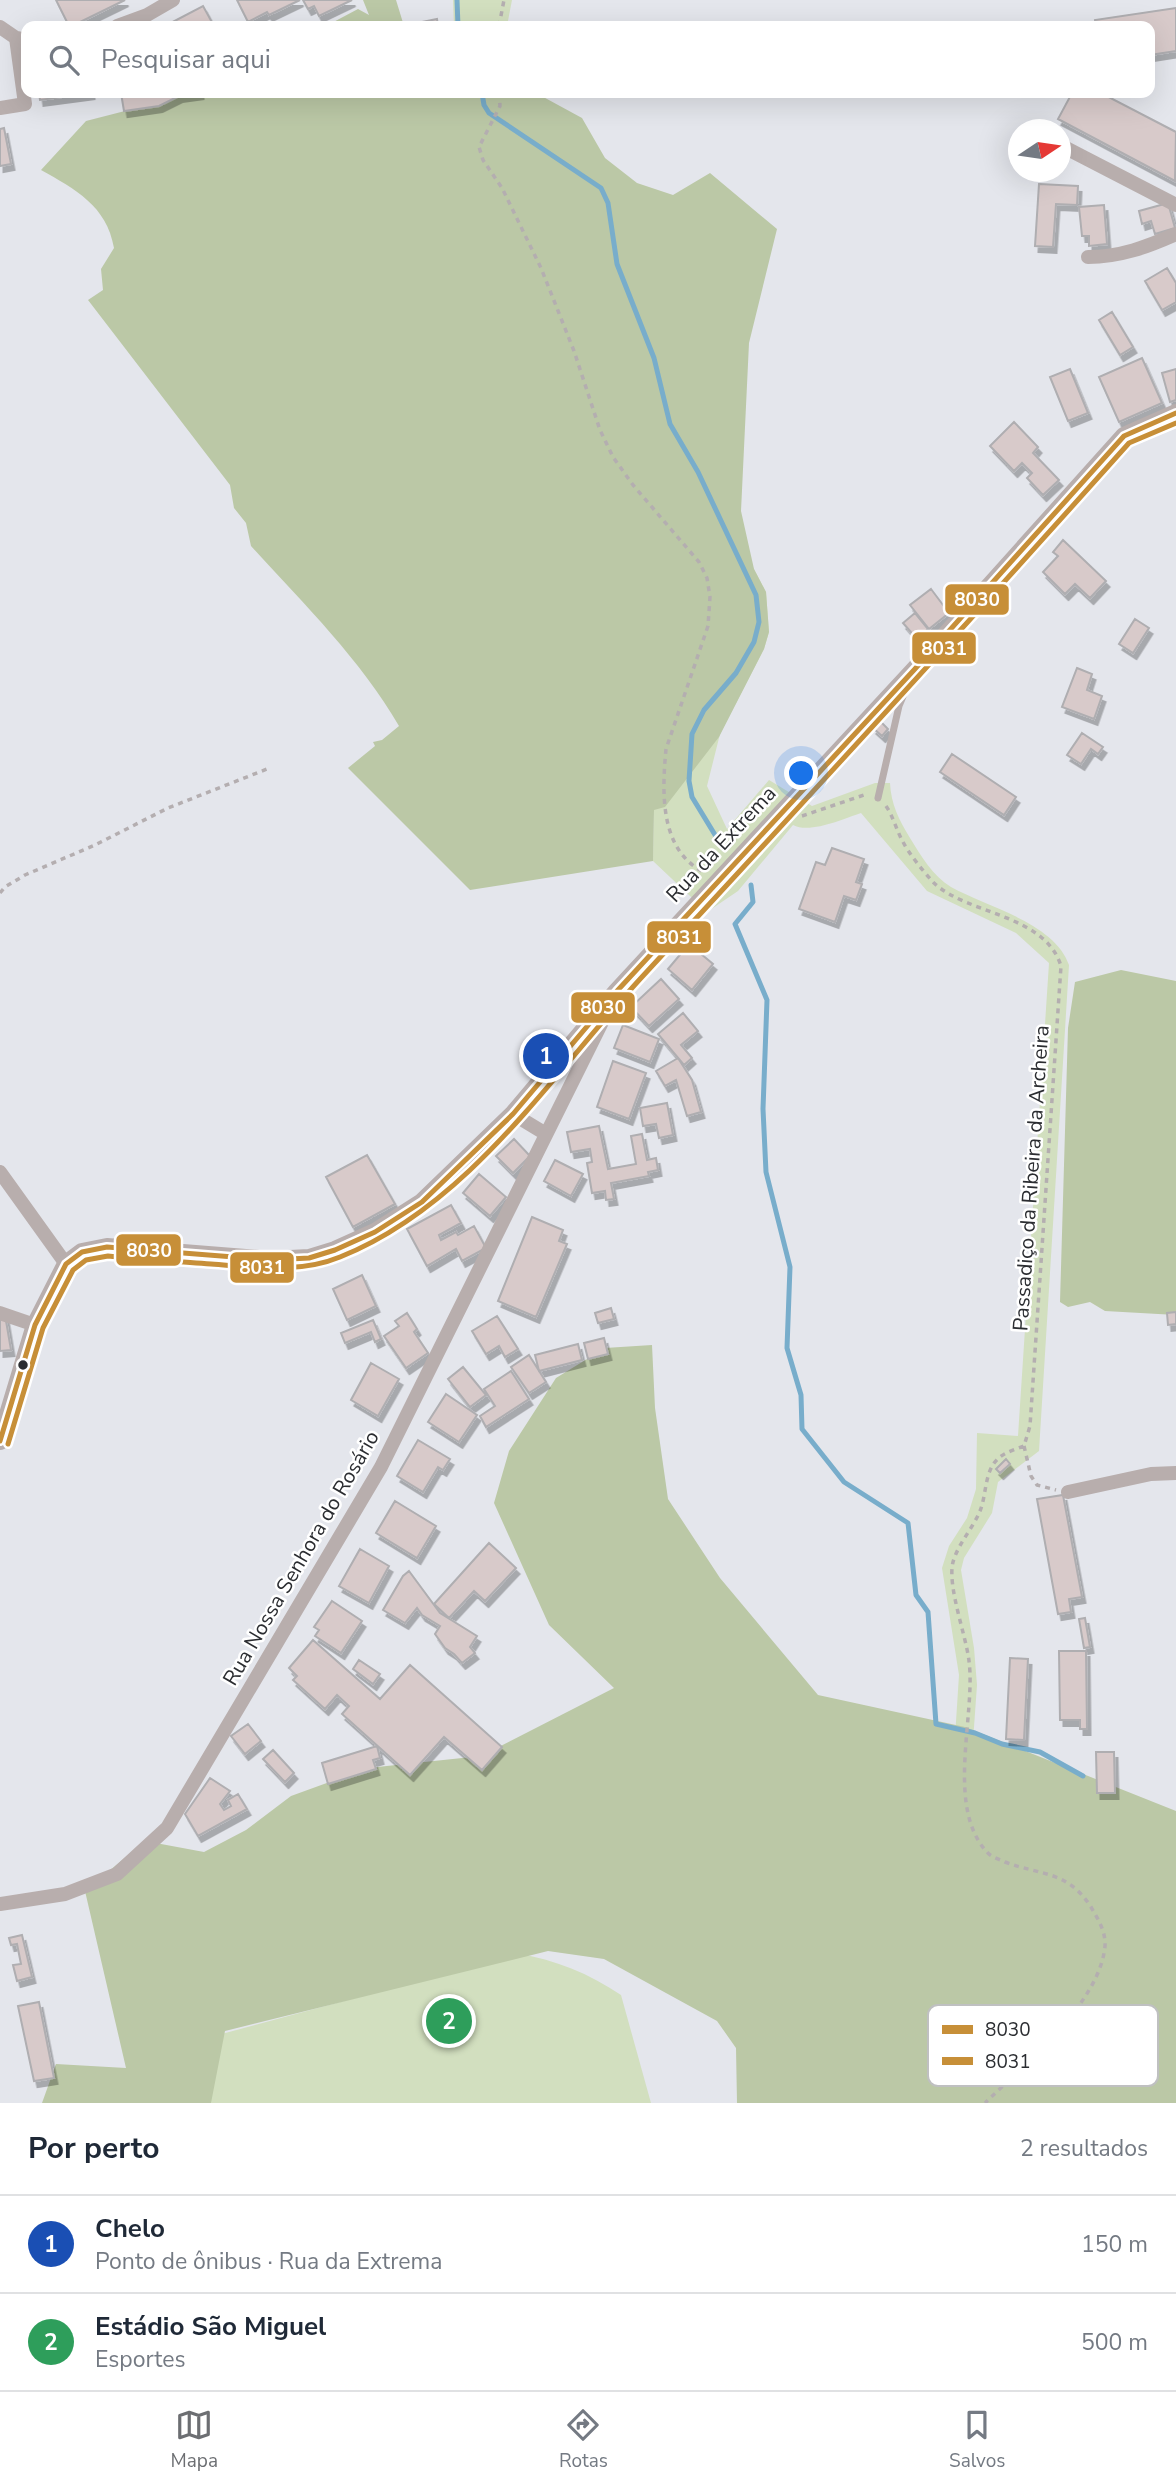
<!DOCTYPE html>
<html lang="pt">
<meta charset="utf-8">
<style>
:root{--surface:#fff;--page:#f6f6f7;--text:#1f2937;--muted:#747a83;--line:#e0e1e3;--accent:#6c6e72}
body{margin:0;font-family:"Nunito Sans",sans-serif;background:var(--page);color:var(--text)}
.compass{position:absolute;left:1008px;top:119px;width:63px;height:63px;border-radius:50%;background:var(--surface);box-shadow:0 7px 28px #0002;rotate:77deg}
.you{position:absolute;left:802px;top:774px;width:24px;height:24px;margin:-18px;border:5px solid #fff;border-radius:50%;background:#1a73e8;box-shadow:0 0 0 10px #1a73e833}
.badge{display:grid;place-items:center;width:46px;height:46px;border-radius:50%;background:var(--accent);color:#fff;font-size:23px;font-weight:700}
.pin{position:absolute;translate:-50% -50%;border:4px solid #fff;box-shadow:0 2px 7px #0006}
.list{margin:0;padding:0;list-style:none}
h2{display:flex;justify-content:space-between;align-items:center;height:91px;margin:0;padding:0 28px;font-size:30px}
h2 small{font-size:23px;font-weight:400;color:var(--muted)}
.list li{display:grid;grid-template-columns:46px 1fr auto;gap:21px;align-items:center;box-sizing:border-box;height:98px;padding:0 28px;border-top:2px solid var(--line)}
.list b{display:block;font-size:26px;white-space:nowrap}
.list p{margin:0;font-size:23px;white-space:nowrap;color:var(--muted)}
.list em{font-size:23px;font-style:normal;color:var(--muted)}
.icon{flex:none;width:38px;height:38px;fill:none;stroke:currentColor;stroke-width:2;stroke-linecap:round;stroke-linejoin:round}
.map{position:relative;flex:none;width:1176px;height:2103px;overflow:hidden}
.search{position:absolute;background:var(--surface);box-shadow:0 7px 28px #0002;left:21px;right:21px;top:21px;height:77px;display:flex;align-items:center;gap:18px;box-sizing:border-box;padding:0 24px;border-radius:14px;color:var(--muted);font-size:26px}
.sheet{height:287px;background:var(--surface)}
nav{display:flex;justify-content:space-around;align-items:center;box-sizing:border-box;height:98px;border-top:2px solid var(--line);background:var(--surface);font-size:19px;color:var(--muted)}
nav a{display:grid;justify-items:center;gap:4px}
nav .on{color:var(--accent)}
.map>svg:first-child{display:block}
</style>
<div class="map">
<svg width="1176" height="2103" viewBox="0 0 1176 2103">
<defs>
<filter id="shadow"><feDropShadow dx="3.5" dy="6" stdDeviation="0" flood-color="#0004"/></filter>
</defs>
<rect width="100%" height="100%" fill="#e4e6ec"/>
<path fill="#d2dfbf" d="M453 0H512L507 26H454Z
M677 422 766 592 769 632 764 649 720 734 707 786 727 829 769 780 812 806 875 783H890C891 804 899 820 910 838 921 856 933 876 951 887 987 907 1055 923 1069 965L1039 1451 998 1482 992 1513 964 1558 961 1570 974 1648 977 1685 972 1755 953 1768 959 1675 942 1568 949 1546 967 1518 976 1489 977 1433 1018 1436 1049 963 1016 933 927 891 861 813C843 819 810 834 793 825L738 891 707 912 653 861 655 721Z
M518 1954C554 1959 590 1974 621 1995L651 2103H209L192 2042Z"/>
<path fill="#bbc8a6" d="M363 0H396L404 26H326L358 9 369 15Z
M195 93H536L582 118 605 158 637 183 673 195 710 173 777 229 749 343 741 511 754 569 766 592 769 632 764 649 719 737 665 807 654 810 653 861 470 890 348 768 375 746 373 742 382 740 399 726C360 659 303 603 251 546L246 523 234 508 230 485 88 300 103 290 101 269 114 248C107 206 75 189 41 170L86 121Z
M1121 970 1176 981V1315L1105 1311 1090 1302 1068 1307 1060 1302 1068 1028 1075 982Z
M652 1345 655 1408 668 1499 720 1578 818 1695 965 1727 1176 1811V2103H737L736 2048 717 2021 604 1959 548 1951 225 2031 211 2103H42L56 2064 126 2068 85 1891 145 1841 204 1852 246 1830 291 1796 368 1768 481 1756 614 1688 549 1625 494 1503 509 1451 556 1378 605 1348Z"/>
<g fill="none" stroke-linecap="round" stroke-linejoin="round">
<path stroke="#78adcb" stroke-width="5" d="M457 0 458 26
M482 93 484 105 489 113 601 188 608 203 617 264 654 358 670 424 698 472 756 595 759 622 754 642 736 673 704 710 692 734 689 781 692 797 723 848
M751 885 753 902 735 924 767 1000 763 1109 766 1172 790 1267 787 1348 801 1395 802 1429 844 1482 908 1523 916 1595 928 1612 936 1724 975 1733 1002 1744 1040 1752 1083 1776"/>
</g>
<path fill="#d8caca" stroke="#afaeb1" stroke-width="2" filter="url(#shadow)" d="M56 0H125L72 26H69Z
M237 0H300L269 15 267 12 248 22Z
M303 0H352L319 16 314 6 308 9Z
M203 6 214 26H165Z
M1176 8V51L1150 55V26H1096L1095 20Z
M437 19 438 26H418L417 23Z
M39 93H92L40 100Z
M121 93H201L179 96 159 106 124 111Z
M1072 93H1101L1176 132 1175 181 1058 119Z
M4 128 11 164 0 166V129Z
M1039 184 1078 186 1077 205 1056 204 1053 247 1035 246Z
M1168 203 1175 228 1155 234 1151 221 1142 224 1139 211Z
M1104 205 1107 244 1089 246V236H1082L1079 207Z
M1167 268 1176 283V302L1162 310 1145 281Z
M1112 312 1133 347 1120 355 1099 320Z
M1142 358 1162 403 1119 422 1099 377Z
M1070 369 1088 413 1068 421 1050 377Z
M1176 369V400L1170 402 1162 373Z
M1014 422 1038 447 1033 453 1059 480 1043 495 1027 478 1032 473 1022 463 1014 471 990 446Z
M1063 540 1106 581 1090 598 1075 584 1065 594 1043 572 1058 556 1053 552Z
M931 589 949 613 929 629 910 605Z
M915 613 928 629 917 639 903 623Z
M1135 619 1149 628 1133 653 1119 644Z
M1077 668 1092 674 1087 690 1102 696 1094 719 1062 707Z
M880 721 888 729 882 736 873 728Z
M1082 733 1103 747 1098 754 1091 749 1081 764 1067 755Z
M952 754 1016 797 1004 815 940 772Z
M832 848 864 859 856 882 862 884 856 900 844 896 835 922 799 909 816 862 825 865Z
M689 944 713 964 692 990 668 969Z
M661 979 679 999 649 1026 631 1007Z
M683 1013 698 1031 681 1045 692 1058 684 1065 658 1034Z
M623 1025 659 1039 650 1062 614 1048Z
M678 1058 692 1080 701 1112 687 1116 676 1080 665 1086 656 1071Z
M613 1061 646 1073 629 1119 597 1107Z
M667 1103 673 1135 659 1138 656 1124 643 1126 640 1108Z
M599 1126 608 1169 636 1164 631 1136 642 1134 647 1160 656 1158 658 1170 648 1172 649 1176 611 1183 614 1199 606 1200 605 1191 592 1193 587 1163 592 1162 590 1149 571 1152 567 1132Z
M514 1139 530 1156 513 1173 496 1156Z
M367 1155 395 1204 353 1227 326 1177Z
M555 1160 583 1174 571 1196 544 1181Z
M479 1174 506 1197 490 1216 463 1193Z
M451 1205 461 1223 439 1235 441 1240 456 1232 458 1235 474 1226 486 1248 462 1261 456 1249 427 1266 407 1229Z
M532 1217 563 1230 559 1241 567 1244 536 1317 498 1301Z
M362 1275 376 1306 347 1320 333 1289Z
M611 1308 614 1319 598 1323 595 1313Z
M1176 1312V1324L1168 1325 1167 1313Z
M407 1313 417 1329 414 1332 428 1353 406 1368 384 1336 399 1326 395 1321Z
M5 1315 11 1350 0 1351V1316Z
M497 1316 518 1349 505 1357 499 1346 486 1354 472 1331Z
M373 1320 381 1339 375 1342 371 1332 345 1343 341 1333Z
M604 1338 608 1354 588 1359 584 1343Z
M578 1344 582 1360 539 1371 535 1355Z
M529 1355 546 1382 529 1393 511 1367Z
M371 1363 399 1379 378 1416 351 1400Z
M463 1367 486 1395 470 1407 448 1379Z
M511 1371 529 1399 486 1427 480 1416 495 1406 484 1389Z
M446 1394 477 1415 459 1442 428 1422Z
M418 1440 450 1459 443 1470 438 1467 423 1492 397 1476Z
M1006 1459 1010 1464 1000 1473 996 1469Z
M1063 1495 1082 1597 1069 1599 1071 1612 1058 1614 1037 1499Z
M395 1501 436 1526 417 1558 376 1533Z
M489 1543 516 1568 485 1601 474 1591 449 1618 434 1604Z
M360 1549 389 1566 369 1603 339 1586Z
M409 1571 440 1613 477 1636 470 1647 475 1653 462 1663 454 1654 445 1648 435 1634 440 1626 422 1615 417 1608 405 1623 383 1610 403 1576Z
M332 1601 362 1621 341 1653 315 1636 319 1630 314 1627Z
M1085 1618 1090 1647 1084 1648 1079 1619Z
M313 1640 380 1699 410 1665 502 1747 482 1770 444 1737 410 1775 342 1714 349 1706 337 1695 325 1709 293 1680 297 1676 289 1668Z
M1059 1651H1086L1087 1729H1080V1720H1060Z
M1010 1658 1028 1659 1024 1740 1006 1739Z
M359 1660 380 1674 373 1684 353 1669Z
M248 1724 261 1741 245 1754 231 1736Z
M377 1746 380 1758 373 1760 376 1769 328 1784 322 1763Z
M273 1750 294 1773 285 1782 263 1759Z
M1096 1752H1114L1115 1793H1097Z
M210 1778 230 1791 220 1804 224 1810 231 1806 228 1800 238 1794 247 1809 198 1836 185 1814Z
M22 1935 32 1977 17 1981 13 1965 21 1964 17 1944 11 1945 9 1938Z
M39 2002 54 2078 34 2081 18 2006Z"/>
<g fill="none" stroke-linecap="round" stroke-linejoin="round">
<path stroke="#b4aeb0" stroke-width="3.5" stroke-dasharray="5 5" stroke-linecap="butt" d="M499 26 504 0
M499 93 500 106 479 147 483 160 502 188 541 268 574 351 600 430 613 457 633 485 699 562 707 578 710 597 708 626 666 749C662 792 659 852 706 873
M886 806C893 816 896 829 902 840 909 854 923 871 934 883 968 915 1045 914 1061 966L1030 1426 1024 1446C1016 1449 1006 1452 1000 1457 984 1469 987 1494 980 1511 973 1528 958 1544 953 1562 947 1586 966 1635 969 1661 976 1715 945 1807 987 1852 991 1857 999 1859 1005 1862 1042 1876 1067 1870 1091 1907 1098 1919 1106 1932 1105 1946 1100 2003 1024 2065 985 2103
M802 816 864 795 868 796
M0 893 5 887 25 875 95 845 168 808 267 769
M1024 1446 1031 1476 1037 1485 1056 1490"/>
<path stroke="#b8aead" stroke-width="7" d="M878 798 899 706 907 687"/>
<path stroke="#b8aead" stroke-width="14" d="M117 26 147 15 173 0
M0 27 16 38 23 39
M0 108 25 104 16 38
M1060 145 1176 205
M1088 257C1120 257 1147 247 1176 234
M513 1114 546 1134
M0 1172 66 1264
M0 1313 35 1325
M1068 1492 1151 1474 1176 1473
M0 1904 65 1894 117 1874 167 1828 381 1467 609 1008"/>
<path stroke="#b8aead" stroke-width="18" d="M0 1441 35 1325 66 1264 82 1252 107 1247 271 1260 309 1258 335 1250 375 1232 422 1202 513 1114 617 991 914 670 1124 436 1176 413"/>
<defs>
<path id="bus-1" d="M0 1441 35 1325 66 1264 82 1252 107 1247 271 1260 309 1258 335 1250 375 1232 422 1202 513 1114 617 991 914 670 1124 436 1176 413"/>
<path id="bus-2" d="M8 1444 43 1328 73 1270 86 1260 108 1256C142 1259 176 1261 211 1264 254 1267 299 1274 340 1257 468 1206 550 1077 641 978 805 801 968 623 1129 443L1176 423"/>
</defs>
<use href="#bus-1" stroke="#fff" stroke-width="10"/>
<use href="#bus-2" stroke="#fff" stroke-width="10"/>
<use href="#bus-1" stroke="#c78f38" stroke-width="5"/>
<use href="#bus-2" stroke="#c78f38" stroke-width="5"/>
</g>
<circle fill="#2b2d31" stroke="#fff" stroke-width="2.5" cx="23" cy="1365" r="6"/>
<g text-anchor="middle" dominant-baseline="central" stroke-width="5" stroke-linejoin="round" paint-order="stroke">
<g font-size="21" fill="#2b2d31" stroke="#fff">
<text transform="translate(721 844) rotate(-47)">Rua da Extrema</text>
<text transform="translate(1031 1178) rotate(-86)">Passadiço da Ribeira da Archeira</text>
<text transform="translate(301 1558) rotate(-60)">Rua Nossa Senhora do Rosário</text>
</g>
</g>
<rect x="928" y="2005" width="230" height="81" rx="10" fill="#fff" stroke="#bfc0c1" stroke-width="2"/>
<rect x="942" y="2025" width="31" height="9" fill="#c78f38"/>
<rect x="942" y="2057" width="31" height="8" fill="#c78f38"/>
<g font-size="19" fill="#2b2d31">
<text x="985" y="2036">8030</text>
<text x="985" y="2068">8031</text>
</g>
<g stroke="#fff" stroke-width="2.5">
<rect x="944" y="583" width="66" height="33" rx="7" fill="#c78f38"/>
<rect x="911" y="631" width="66" height="34" rx="7" fill="#c78f38"/>
<rect x="646" y="920" width="66" height="34" rx="7" fill="#c78f38"/>
<rect x="570" y="991" width="66" height="33" rx="7" fill="#c78f38"/>
<rect x="115" y="1233" width="67" height="34" rx="7" fill="#c78f38"/>
<rect x="229" y="1251" width="66" height="33" rx="7" fill="#c78f38"/>
</g>
<g font-size="19" text-anchor="middle" font-weight="bold" fill="#fff">
<text x="977" y="606">8030</text>
<text x="944" y="655">8031</text>
<text x="679" y="944">8031</text>
<text x="603" y="1014">8030</text>
<text x="149" y="1257">8030</text>
<text x="262" y="1274">8031</text>
</g>
</svg>
<svg class="compass" viewBox="-18 -18 36 36"><path d="M0-13l5 13h-10z" fill="#e53935"/><path d="M0 13l5-13h-10z" fill="#747a83"/></svg>
<div class="you"></div>
<div class="pin badge" style="left:546px;top:1056px;background:#1a4fb4">1</div>
<div class="pin badge" style="left:449px;top:2021px;background:#2e9e5b">2</div>
<div class="search"><svg class="icon" aria-label="search" viewBox="0 0 24 24"><circle cx="10" cy="10" r="6"/><path d="M15 15l6 6"/></svg>Pesquisar aqui</div>
</div>
<section class="sheet">
<h2>Por perto<small>2 resultados</small></h2>
<ul class="list">
<li><span class="badge" style="background:#1a4fb4">1</span><div><b>Chelo</b><p>Ponto de ônibus · Rua da Extrema</p></div><em>150 m</em></li>
<li><span class="badge" style="background:#2e9e5b">2</span><div><b>Estádio São Miguel</b><p>Esportes</p></div><em>500 m</em></li>
</ul>
</section>
<nav>
<a class="on"><svg class="icon" aria-label="map" viewBox="0 0 24 24"><path d="M3 6l6-2 6 2 6-2v14l-6 2-6-2-6 2zM9 4v14M15 6v14"/></svg>Mapa</a>
<a><svg class="icon" aria-label="directions" viewBox="0 0 24 24"><path d="M12 3l9 9-9 9-9-9zM9 14v-3h6M13 9l2 2-2 2"/></svg>Rotas</a>
<a><svg class="icon" aria-label="saved" viewBox="0 0 24 24"><path d="M7 4h10v16l-5-4-5 4z"/></svg>Salvos</a>
</nav>
